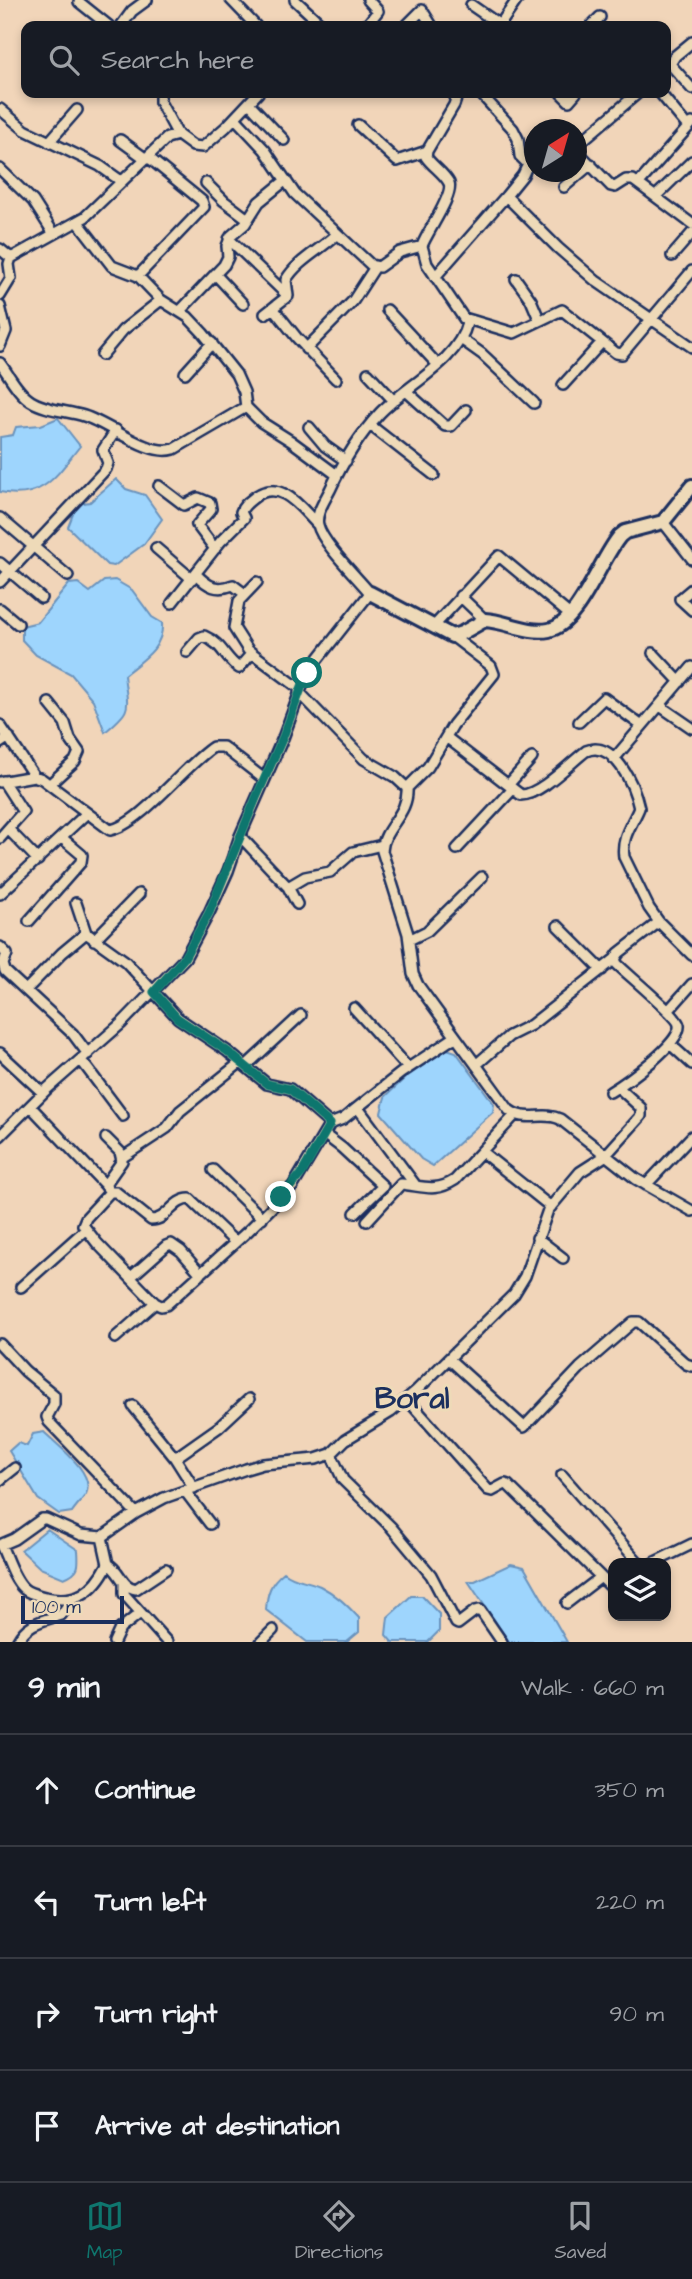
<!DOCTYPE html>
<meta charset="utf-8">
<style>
:root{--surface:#171b24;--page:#20242c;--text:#f1f3f6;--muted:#9ea1a6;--line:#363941;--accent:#0f766e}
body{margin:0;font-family:"Architects Daughter",sans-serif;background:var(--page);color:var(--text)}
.controls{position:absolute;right:21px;bottom:21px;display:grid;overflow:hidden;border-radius:14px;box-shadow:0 4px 10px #0003}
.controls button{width:63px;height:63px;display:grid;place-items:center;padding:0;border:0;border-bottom:2px solid var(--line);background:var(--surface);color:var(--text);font:35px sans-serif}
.compass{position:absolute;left:524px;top:119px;width:63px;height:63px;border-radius:50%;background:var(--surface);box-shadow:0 4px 10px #0003;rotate:37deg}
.scale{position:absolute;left:21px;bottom:18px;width:103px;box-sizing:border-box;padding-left:7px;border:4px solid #1b2f5e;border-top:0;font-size:19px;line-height:24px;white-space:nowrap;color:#1b2f5e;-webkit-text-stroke:5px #eedab8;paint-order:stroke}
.stop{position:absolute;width:21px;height:21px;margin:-16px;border:5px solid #0f766e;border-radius:50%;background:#fff}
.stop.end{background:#0f766e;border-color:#fff;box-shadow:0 2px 7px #0008}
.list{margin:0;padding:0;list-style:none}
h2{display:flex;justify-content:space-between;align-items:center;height:91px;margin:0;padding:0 28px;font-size:30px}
h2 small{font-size:23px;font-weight:400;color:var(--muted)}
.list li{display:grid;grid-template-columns:46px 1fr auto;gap:21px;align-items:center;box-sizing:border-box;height:112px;padding:0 28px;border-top:2px solid var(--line)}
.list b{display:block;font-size:26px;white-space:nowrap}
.list em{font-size:23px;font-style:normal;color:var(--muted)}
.icon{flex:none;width:38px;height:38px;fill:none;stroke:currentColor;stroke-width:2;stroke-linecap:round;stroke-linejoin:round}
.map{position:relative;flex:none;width:692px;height:1642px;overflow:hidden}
.search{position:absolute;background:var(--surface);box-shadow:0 4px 10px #0003;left:21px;right:21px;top:21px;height:77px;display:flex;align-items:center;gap:18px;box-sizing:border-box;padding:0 24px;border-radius:14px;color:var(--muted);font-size:26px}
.sheet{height:539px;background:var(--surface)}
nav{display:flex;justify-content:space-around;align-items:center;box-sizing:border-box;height:98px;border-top:2px solid var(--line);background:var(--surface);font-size:19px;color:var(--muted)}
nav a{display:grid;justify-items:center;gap:4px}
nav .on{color:var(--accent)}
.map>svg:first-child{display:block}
</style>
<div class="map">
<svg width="692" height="1642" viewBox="0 0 692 1642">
<rect width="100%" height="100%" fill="#f1d5b9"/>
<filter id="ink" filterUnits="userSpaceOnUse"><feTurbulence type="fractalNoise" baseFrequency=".0143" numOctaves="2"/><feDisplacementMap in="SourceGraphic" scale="14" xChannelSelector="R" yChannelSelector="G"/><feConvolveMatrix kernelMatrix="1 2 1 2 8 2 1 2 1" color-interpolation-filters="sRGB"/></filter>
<g filter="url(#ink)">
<path fill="#9ed5fd" stroke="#6a93bd" stroke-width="2" d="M58 418 80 446C57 475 43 501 0 492V437L13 435 16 427 41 425Z
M116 479 126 489 145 495 162 519 144 544 114 566 107 565 68 527 77 504 90 502Z
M115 580 132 590 152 617 162 623C164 648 142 660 124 675 128 710 133 709 105 732L93 700 71 674 36 655 22 640V626L38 622 69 584 78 583 90 592 104 581Z
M447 1049 456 1052 494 1104 493 1112 433 1166 421 1159 381 1113 385 1097 405 1078Z
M44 1432C57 1445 96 1473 86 1494 82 1500 76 1506 72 1512L59 1514 38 1499 9 1451 18 1443 27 1446 33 1434Z
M47 1529 78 1550C79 1566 80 1572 64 1578L40 1568 21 1550Z
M511 1564 524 1567 567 1642H509L468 1581H475Z
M284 1572C295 1581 307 1580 320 1586 336 1594 347 1605 359 1618V1632L347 1642H307L266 1610C267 1593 270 1583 284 1572Z
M411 1596H422L439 1614V1631L428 1642H392L386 1635 388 1617Z"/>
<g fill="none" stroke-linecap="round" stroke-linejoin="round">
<defs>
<path id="minor" d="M231 0 256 26
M295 0 323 26
M79 2 109 26
M471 5 500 25
M121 26 132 11 147 0
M366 26 378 11 368 0
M406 26 422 10 432 26
M499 26 517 0
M591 26 600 17
M692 42 675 56 670 64 692 89
M160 93V102L178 135
M480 93 513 129 518 139 520 156 528 164 534 165
M561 93 569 101 576 93
M660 93 688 127
M249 103 284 140
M0 109 25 130 100 166 121 181
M235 118 265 150 295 194 371 265 379 267 400 252 422 246
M358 125 397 161 427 151
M120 140 146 159
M49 142 77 110
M576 146 638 93
M576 150 611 186 615 187 626 180H633L692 224
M0 169 33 201 54 234
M206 183 224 201 248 219
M639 183 692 123
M564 187 591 164
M506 196 558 248 596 281 692 347
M656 196 692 161
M78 222 112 266 138 276 161 300 188 317 203 333 236 374 244 392 246 407
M229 239 288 296
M0 249 11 258 9 264 11 278 0 296
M672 256 692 233
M11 258 85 217 167 138 178 135 193 146 203 147 226 127 258 93
M215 274 243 304
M138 276 204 207 202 201 148 157
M435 277 506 196 523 175 528 164
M516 279 531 300 539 319
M0 306 6 331 0 346
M273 308 297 338 336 379
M387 310 437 364
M180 311 224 265 228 257 227 246 231 236 245 224 259 202 286 180
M265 314 288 296 286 280C297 261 320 250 336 235
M464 318 514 333 562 310 616 353 622 354 692 271
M461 339 482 354 534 403
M306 349 353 301 375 267
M102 355 123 330 161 300
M0 363C9 375 18 393 31 401 45 410 68 411 84 416 110 424 148 457 174 449L246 407 261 422 291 441 337 475
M185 373 212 343
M368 373 394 401
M563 385 602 342
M406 391 445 426H451L466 410
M370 425 434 475
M309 427 325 446 346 461
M159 486 184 505 198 498 210 503 211 509 197 525 215 549
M0 518 68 576
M663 522 692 559
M156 548 192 579
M0 563 41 598
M196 574C208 587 217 591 233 585L245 594
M0 582 106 469 108 463 103 450 116 430
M257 582 239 601 234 628 248 650 299 688
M692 589 680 599 692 610
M460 596 485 620
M172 603 221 541 244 518 241 512C243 505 250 501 256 496 281 479 300 507 317 524
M0 609 18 624
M434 626 499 556 570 615
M187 652 199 638 204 636C223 644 224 658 239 668L252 653
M653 653 680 682
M299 692 364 759 395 777 407 788C409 815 383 827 382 851L408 934 413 974 418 985 509 1110C525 1123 543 1111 560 1119L636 1179 692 1211
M49 703 65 723 70 739 79 752 75 761 50 784
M660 706 692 728
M579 722 604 698 642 726
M0 725 34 776
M446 737 521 795C540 795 570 763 586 751 614 739 634 785 639 808 632 825 621 837 624 857L649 908 659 922 692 955
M0 743 9 737
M614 759 692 667
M0 782 34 776 42 779 110 830C140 825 185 765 213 747H223L264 779
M508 785 532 758
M407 788 428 767 453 725 494 674 491 666 452 636
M9 830 38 860
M240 836 288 887 297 904
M0 838 23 812 3 781
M457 849 513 789
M288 887 305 877 330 872 353 852 382 845
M0 894 87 813
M76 903 86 933 125 961 178 1018 227 1051 267 1084 290 1089 330 1124 343 1119 401 1073 455 1037
M29 921 81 862 82 855 62 838
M558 926 602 970
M94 940 139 894
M409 940 427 931 482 877
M0 947 7 954 3 964 5 971 73 1034 88 1054
M26 990 62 953 86 933
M354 1008 408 1068
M669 1010 692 984
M670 1044 692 1064
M0 1053 43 1093
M81 1060 123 1116
M476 1065 509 1036 531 1025 615 959
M246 1066 301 1015
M610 1092C625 1083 682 1043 679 1025 678 1016 627 974 617 964L615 959 619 953 659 922
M31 1107 105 1185
M358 1108 416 1186
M325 1135 342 1148 383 1186 355 1213
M0 1136 47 1089 122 1023 185 958 209 913 228 871 240 836 283 738 307 673 370 593C357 577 322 543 318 525 315 514 325 500 330 490 342 464 359 436 379 414 405 386 458 362 467 323L427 264 422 246C427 232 454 195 449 183 444 173 432 166 426 157L427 151 454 105 458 93
M106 1138 120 1152 122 1161 105 1185 110 1192 86 1218 83 1225 97 1243 155 1303 161 1306 166 1305 248 1231 293 1186 330 1124
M482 1152 551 1207
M123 1157 167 1128 180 1111 241 1062
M213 1170 262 1218
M646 1185 692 1136
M110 1192H116L151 1220C168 1220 173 1199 190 1199L235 1242
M367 1221 401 1184C423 1186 435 1193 455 1180L515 1115
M537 1238 563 1258
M131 1277 166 1246 171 1244 181 1251 201 1274
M21 1287 85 1230
M115 1338 155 1303
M0 1344 25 1371 54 1395V1404L47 1417 49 1422 136 1513
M449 1359 524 1427 580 1368 633 1322H639L686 1364 692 1366
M407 1399 488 1490 492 1491 505 1484 508 1485 613 1589
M133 1406 175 1458 194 1488
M331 1454 343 1480 391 1527 431 1575 456 1623 458 1624 475 1611 480 1610 502 1642
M175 1458 219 1427 249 1399
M562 1475 639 1563
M0 1480 15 1468
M185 1491 210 1524
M0 1545 14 1539 42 1519H46L81 1535 102 1537 136 1513 164 1498 246 1469 263 1464 316 1459 331 1454 345 1440 391 1412 416 1391 514 1294 525 1276 548 1210 580 1172 605 1156 641 1116V1108L618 1087
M1 1545C7 1558 13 1579 24 1589 30 1594 38 1595 45 1597 76 1604 94 1592 108 1564L102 1537
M653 1563 692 1544
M108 1564C121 1571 121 1587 136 1589L166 1569
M124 1584V1594L167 1642
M567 1603 601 1577
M17 1642C27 1623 41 1621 61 1615L72 1599
M114 1642 120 1629 139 1614
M261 1642 273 1630"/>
<path id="major" d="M370 593 452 636 462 633 485 620C505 621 528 634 549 630 579 624 600 559 620 536L625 532 663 522 692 486"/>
</defs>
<use href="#minor" stroke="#1b2f5e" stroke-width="14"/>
<use href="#major" stroke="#1b2f5e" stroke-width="18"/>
<use href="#minor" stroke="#eedab8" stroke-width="9"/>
<use href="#major" stroke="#eedab8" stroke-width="12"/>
</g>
</g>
<g fill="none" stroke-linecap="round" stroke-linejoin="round" filter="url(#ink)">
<path stroke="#0f766e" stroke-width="9" d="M281 1197 302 1173 330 1124 290 1089 267 1084 227 1051 177 1018 154 992 184 958 209 913 256 798 283 737 307 673"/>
</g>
<g text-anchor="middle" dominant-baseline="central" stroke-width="6" stroke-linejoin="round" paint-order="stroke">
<g font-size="30" font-weight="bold" fill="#1b2f5e" stroke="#eedab8">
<text x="412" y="1399">Boral</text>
</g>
</g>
</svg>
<div class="controls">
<button><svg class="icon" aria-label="layers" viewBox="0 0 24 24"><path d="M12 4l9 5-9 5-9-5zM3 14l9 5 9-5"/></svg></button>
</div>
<svg class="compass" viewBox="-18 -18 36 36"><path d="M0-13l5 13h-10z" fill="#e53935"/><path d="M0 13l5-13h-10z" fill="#9ea1a6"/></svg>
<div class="scale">100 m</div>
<div class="stop" style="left:307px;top:673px"></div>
<div class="stop end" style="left:281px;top:1197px"></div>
<div class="search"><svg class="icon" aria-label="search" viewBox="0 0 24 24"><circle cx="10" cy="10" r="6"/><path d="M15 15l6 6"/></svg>Search here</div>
</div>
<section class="sheet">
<h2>9 min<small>Walk · 660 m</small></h2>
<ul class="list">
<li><svg class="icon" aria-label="ahead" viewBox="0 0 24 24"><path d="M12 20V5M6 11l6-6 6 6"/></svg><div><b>Continue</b></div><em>350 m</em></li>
<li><svg class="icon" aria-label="left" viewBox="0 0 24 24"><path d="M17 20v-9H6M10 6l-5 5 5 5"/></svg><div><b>Turn left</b></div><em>220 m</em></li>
<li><svg class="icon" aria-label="right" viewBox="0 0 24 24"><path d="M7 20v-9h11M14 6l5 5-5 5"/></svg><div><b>Turn right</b></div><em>90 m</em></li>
<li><svg class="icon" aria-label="arrive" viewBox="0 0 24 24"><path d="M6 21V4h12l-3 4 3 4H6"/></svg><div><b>Arrive at destination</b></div></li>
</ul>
</section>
<nav>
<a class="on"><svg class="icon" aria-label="map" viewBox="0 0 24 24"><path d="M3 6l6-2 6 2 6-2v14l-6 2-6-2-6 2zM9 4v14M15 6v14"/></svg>Map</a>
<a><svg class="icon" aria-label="directions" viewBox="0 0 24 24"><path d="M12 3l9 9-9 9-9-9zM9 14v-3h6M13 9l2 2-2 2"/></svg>Directions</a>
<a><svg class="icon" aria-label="saved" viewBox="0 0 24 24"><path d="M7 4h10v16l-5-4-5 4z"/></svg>Saved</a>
</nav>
